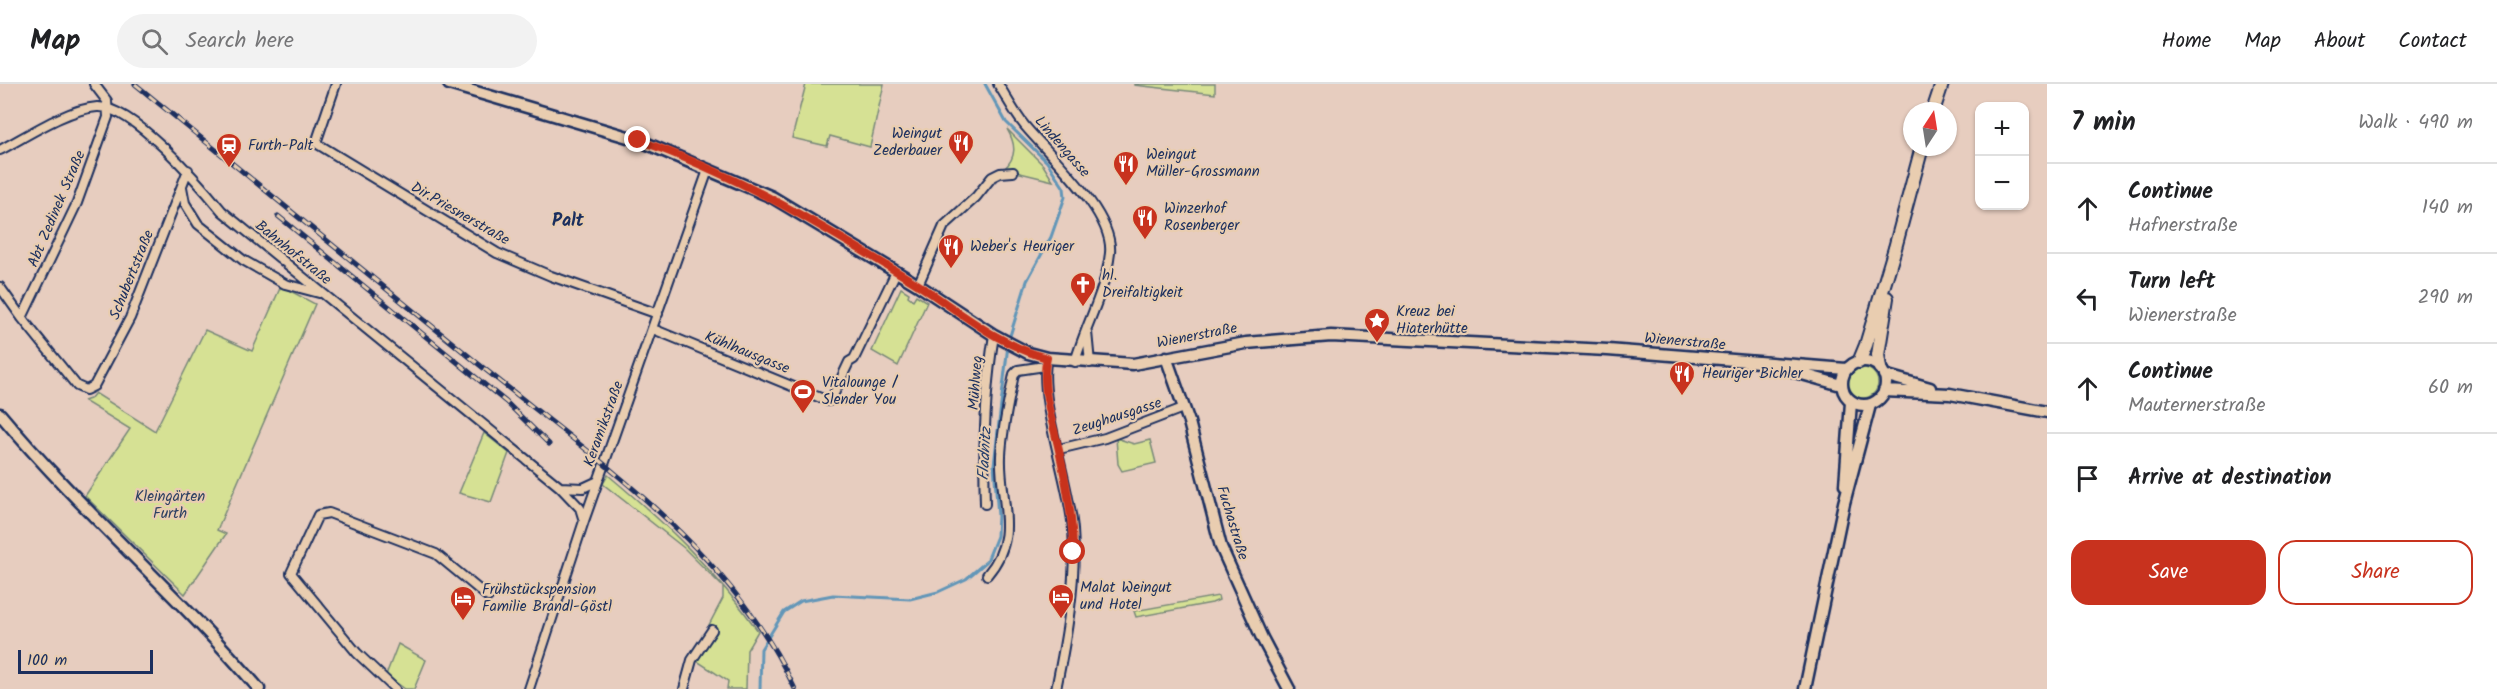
<!DOCTYPE html>
<meta charset="utf-8">
<style>
:root{--surface:#fff;--page:#f2f2f2;--text:#202124;--muted:#757577;--line:#e0e0e0;--accent:#c8321e}
body{margin:0;font-family:Kalam,sans-serif;background:var(--page);color:var(--text)}
.controls{position:absolute;right:18px;top:18px;display:grid;overflow:hidden;border-radius:12px;box-shadow:0 2px 4px #0004}
.controls button{width:54px;height:54px;display:grid;place-items:center;padding:0;border:0;border-bottom:2px solid var(--line);background:var(--surface);color:var(--text);font:30px sans-serif}
.compass{position:absolute;left:1903px;top:18px;width:54px;height:54px;border-radius:50%;background:var(--surface);box-shadow:0 2px 4px #0004;rotate:12deg}
.scale{position:absolute;left:18px;bottom:15px;width:135px;box-sizing:border-box;padding-left:6px;border:3px solid #1b2f5e;border-top:0;font-size:16px;line-height:21px;white-space:nowrap;color:#1b2f5e;-webkit-text-stroke:4px #e9cdb0;paint-order:stroke}
.stop{position:absolute;width:18px;height:18px;margin:-14px;border:4px solid #c8321e;border-radius:50%;background:#fff}
.stop.end{background:#c8321e;border-color:#fff;box-shadow:0 2px 6px #0008}
.list{margin:0;padding:0;list-style:none}
h2{display:flex;justify-content:space-between;align-items:center;height:78px;margin:0;padding:0 24px;font-size:26px}
h2 small{font-size:20px;font-weight:400;color:var(--muted)}
.list li{display:grid;grid-template-columns:39px 1fr auto;gap:18px;align-items:center;box-sizing:border-box;height:90px;padding:0 24px;border-top:2px solid var(--line)}
.list b{display:block;font-size:22px;white-space:nowrap}
.list p{margin:0;font-size:20px;white-space:nowrap;color:var(--muted)}
.list em{font-size:20px;font-style:normal;color:var(--muted)}
.actions{display:flex;gap:12px;padding:18px 24px}
.actions a{flex:1;padding:14px 0;border:2px solid var(--accent);border-radius:18px;text-align:center;font-size:21px;color:var(--accent)}
.actions .main{background:var(--accent);color:#fff}
.icon{flex:none;width:33px;height:33px;fill:none;stroke:currentColor;stroke-width:2;stroke-linecap:round;stroke-linejoin:round}
.map{position:relative;flex:none;width:2047px;height:605px;overflow:hidden}
header{display:flex;align-items:center;gap:36px;box-sizing:border-box;height:84px;padding:0 30px;background:var(--surface);border-bottom:2px solid var(--line)}
header strong{font-size:28px}
nav{display:flex;gap:33px;margin-inline-start:auto;font-size:21px}
.search{width:420px;height:54px;background:var(--page);display:flex;align-items:center;gap:15px;box-sizing:border-box;padding:0 21px;border-radius:33px;color:var(--muted);font-size:22px}
main{display:flex}
aside{flex:1;background:var(--surface)}
.map>svg:first-child{display:block}
</style>
<header>
<strong>Map</strong>
<div class="search"><svg class="icon" aria-label="search" viewBox="0 0 24 24"><circle cx="10" cy="10" r="6"/><path d="M15 15l6 6"/></svg>Search here</div>
<nav><a>Home</a><a>Map</a><a>About</a><a>Contact</a></nav>
</header>
<main>
<div class="map">
<svg width="2047" height="605" viewBox="0 0 2047 605">
<rect width="100%" height="100%" fill="#e7cdbf"/>
<filter id="ink" filterUnits="userSpaceOnUse"><feTurbulence type="fractalNoise" baseFrequency=".0167" numOctaves="2"/><feDisplacementMap in="SourceGraphic" scale="12" xChannelSelector="R" yChannelSelector="G"/><feConvolveMatrix kernelMatrix="1 2 1 2 8 2 1 2 1" color-interpolation-filters="sRGB"/></filter>
<g filter="url(#ink)">
<path fill="#d6e194" stroke="#788879" stroke-width="1.5" d="M806 0H884L870 63 830 52 827 62 792 54Z
M1134 0H1215V10L1134 1Z
M1007 45 1043 81 1053 97 1004 85C1017 73 1016 60 1007 45Z
M281 202 315 220 217 446 226 450 185 510 85 412 130 345 84 317 90 315 95 309 155 347 205 246 252 267Z
M901 204 909 209 908 212 913 216 916 211 927 218 898 282 872 267Z
M1848 299a15 15 0 1 1 30 0a15 15 0 1 1-30 0Z
M484 349 509 369 491 418 459 409Z
M1116 354 1134 360 1150 356 1156 379 1122 387 1118 380Z
M608 391C664 438 716 487 758 547L747 566 746 605H727L728 597 697 577 717 548 716 544 709 541 723 514V503L684 464 603 400Z
M1218 512 1219 516 1212 519 1136 533 1134 527Z
M398 560 426 576 414 605H405L386 591Z"/>
<g fill="none" stroke-linecap="round" stroke-linejoin="round">
<path stroke="#6296b8" stroke-width="3" d="M985 0 1006 38 1047 78 1064 104 1065 113 1051 153 1027 197 1009 255
M760 605 761 565 784 528 801 517 833 511 910 515 938 508 966 495 987 477 997 452 998 432 994 381 1008 261"/>
<defs>
<path id="street" d="M94 0 107 17 108 33 77 119 22 234 77 302 86 306 94 302 130 234 188 86
M336 0 316 59 497 169 551 192 658 230
M998 0C1007 14 1015 30 1025 42 1050 72 1114 129 1110 169 1106 206 1085 242 1075 278
M0 66C27 52 67 25 97 23 132 21 200 100 222 127L560 403 580 424 584 437
M182 103 185 119 198 140 243 176 285 200 319 209
M918 201 944 142 976 113 992 93 1000 89 1013 88
M0 203 22 234
M653 245 828 317 831 316 849 278 854 275 896 188
M1087 248 1090 279
M1047 274C1037 314 1070 400 1073 446 1077 496 1066 556 1056 605
M1059 365 1105 354 1183 324
M561 403 583 404 598 397
M985 420C983 364 985 306 994 251
M987 491C1021 452 999 416 1001 372 1002 345 1009 317 1014 290L1018 286 1045 282
M395 605 357 569 291 489 318 431 329 429 436 470 488 513
M529 605 584 437 708 86
M684 605 692 576 712 546"/>
<path id="secondary" d="M449 0 638 56 772 113 918 201 994 251 1028 269 1047 274 1133 280 1246 259 1331 252 1608 266 1846 285
M1166 273 1189 338 1221 463 1262 554 1289 605
M1842 299a22 22 0 1 1 44 0a22 22 0 1 1-44 0Z
M1795 288 1841 301
M1884 291 1930 304
M1884 307 1950 310 2047 328
M0 330C81 427 177 509 259 605
M1845 401 1851 318
M1805 605 1844 419 1870 321"/>
<path id="primary" d="M1933 27 1942 0
M1859 278 1866 261 1895 164 1922 63
M1880 284 1878 271 1887 214"/>
</defs>
<use href="#street" stroke="#1b2f5e" stroke-width="12"/>
<use href="#secondary" stroke="#1b2f5e" stroke-width="15"/>
<use href="#primary" stroke="#1b2f5e" stroke-width="16"/>
<use href="#street" stroke="#e9cdb0" stroke-width="8"/>
<use href="#secondary" stroke="#e9cdb0" stroke-width="10"/>
<use href="#primary" stroke="#e9cdb0" stroke-width="12"/>
<defs>
<path id="rail" d="M135 0C249 93 362 185 476 278 593 373 730 464 795 605
M278 132 506 318 549 360"/>
</defs>
<use href="#rail" stroke="#1b2f5e" stroke-width="5"/>
<use href="#rail" stroke="#e9cdb0" stroke-width="3" stroke-dasharray="9" stroke-linecap="butt"/>
</g>
</g>
<g fill="none" stroke-linecap="round" stroke-linejoin="round" filter="url(#ink)">
<path stroke="#c8321e" stroke-width="8" d="M638 56C738 91 828 145 917 200 959 227 998 261 1047 274 1040 301 1052 335 1058 362 1066 396 1073 432 1073 468"/>
</g>
<defs>
<symbol id="restaurant-pin" viewBox="-11 -11 22 30"><path d="M0 17L-7.5 6A9.5 9.5 0 1 1 7.5 6Z" fill="#c8321e" stroke="#e9cdb0"/><path d="M-5-6h1v4h1v-4h1v4h1v-4h1v5L-1.5 .5V6h-2V.5L-5-1ZM5-6V6H3V1.5H1.5Q1.5-4 5-6Z" fill="#fff"/></symbol>
<symbol id="station-pin" viewBox="-11 -11 22 30"><path d="M0 17L-7.5 6A9.5 9.5 0 1 1 7.5 6Z" fill="#c8321e" stroke="#e9cdb0"/><path d="M-3-6H3Q5-6 5-4V2Q5 4 3 4L4.5 6H3L1.5 4h-3L-3 6H-4.5L-3 4Q-5 4-5 2V-4Q-5-6-3-6ZM-3.5-4v3h7v-3ZM-3.5 1v1.5H-2V1ZM2 1v1.5H3.5V1Z" fill="#fff"/></symbol>
<symbol id="church-pin" viewBox="-11 -11 22 30"><path d="M0 17L-7.5 6A9.5 9.5 0 1 1 7.5 6Z" fill="#c8321e" stroke="#e9cdb0"/><path d="M-1.2-6h2.4v3.5h3.3v2.4h-3.3V6h-2.4V-.1h-3.3v-2.4h3.3Z" fill="#fff"/></symbol>
<symbol id="sight-pin" viewBox="-11 -11 22 30"><path d="M0 17L-7.5 6A9.5 9.5 0 1 1 7.5 6Z" fill="#c8321e" stroke="#e9cdb0"/><path d="M0-6L1.8-2.2L6-1.7L2.9 1.2L3.7 5.4L0 3.3L-3.7 5.4L-2.9 1.2L-6-1.7L-1.8-2.2Z" fill="#fff"/></symbol>
<symbol id="stadium-pin" viewBox="-11 -11 22 30"><path d="M0 17L-7.5 6A9.5 9.5 0 1 1 7.5 6Z" fill="#c8321e" stroke="#e9cdb0"/><path d="M0-5a6.5 5 0 1 0 0 10a6.5 5 0 1 0 0-10ZM-3.5-1.8h7v3.6h-7Z" fill="#fff"/></symbol>
<symbol id="hotel-pin" viewBox="-11 -11 22 30"><path d="M0 17L-7.5 6A9.5 9.5 0 1 1 7.5 6Z" fill="#c8321e" stroke="#e9cdb0"/><path d="M-6-4.5h1.5V1H6V5H4.5V3h-9V5H-6ZM-4 0a1.8 1.8 0 1 1 3.6 0ZM.5 0V-2.5h3Q6-2.5 6 0Z" fill="#fff"/></symbol>
</defs>
<g fill-rule="evenodd">
<use href="#restaurant-pin" x="946" y="44" width="30" height="40"/>
<use href="#station-pin" x="214" y="47" width="30" height="40"/>
<use href="#restaurant-pin" x="1111" y="65" width="30" height="40"/>
<use href="#restaurant-pin" x="1130" y="119" width="30" height="40"/>
<use href="#restaurant-pin" x="936" y="148" width="30" height="40"/>
<use href="#church-pin" x="1068" y="186" width="30" height="40"/>
<use href="#sight-pin" x="1362" y="222" width="30" height="40"/>
<use href="#restaurant-pin" x="1667" y="275" width="30" height="40"/>
<use href="#stadium-pin" x="788" y="293" width="30" height="40"/>
<use href="#hotel-pin" x="1046" y="498" width="30" height="40"/>
<use href="#hotel-pin" x="448" y="500" width="30" height="40"/>
</g>
<g text-anchor="middle" dominant-baseline="central" stroke-width="4.5" stroke-linejoin="round" paint-order="stroke">
<g font-size="15" fill="#1b2f5e" stroke="#e9cdb0" text-anchor="start">
<text x="942" y="50" text-anchor="end">Weingut<tspan x="942" dy="17">Zederbauer</tspan></text>
<text x="248" y="62">Furth-Palt</text>
<text x="1146" y="71">Weingut<tspan x="1146" dy="17">Müller-Grossmann</tspan></text>
<text x="1164" y="125">Winzerhof<tspan x="1164" dy="17">Rosenberger</tspan></text>
<text x="970" y="163">Weber's Heuriger</text>
<text x="1102" y="192">hl.<tspan x="1102" dy="17">Dreifaltigkeit</tspan></text>
<text x="1396" y="228">Kreuz bei<tspan x="1396" dy="17">Hiaterhütte</tspan></text>
<text x="1702" y="290">Heuriger Bichler</text>
<text x="822" y="299">Vitalounge /<tspan x="822" dy="17">Slender You</tspan></text>
<text x="1080" y="504">Malat Weingut<tspan x="1080" dy="17">und Hotel</tspan></text>
<text x="482" y="506">Frühstückspension<tspan x="482" dy="17">Familie Brandl-Göstl</tspan></text>
</g>
<g font-size="15" fill="#1b2f5e" stroke="#e9cdb0">
<text transform="translate(1062 63) rotate(49)">Lindengasse</text>
<text transform="translate(57 125) rotate(-67)">Abt Zedinek Straße</text>
<text transform="translate(460 130) rotate(30)">Dir.Priesnerstraße</text>
<text transform="translate(293 169) rotate(39)">Bahnhofstraße</text>
<text transform="translate(132 191) rotate(-68)">Schubertstraße</text>
<text transform="translate(1197 252) rotate(-11)">Wienerstraße</text>
<text transform="translate(1685 258) rotate(5)">Wienerstraße</text>
<text transform="translate(747 269) rotate(22)">Kühlhausgasse</text>
<text transform="translate(976 299) rotate(-86)">Mühlweg</text>
<text transform="translate(1117 333) rotate(-18)">Zeughausgasse</text>
<text transform="translate(604 340) rotate(-70)">Keramikstraße</text>
<text transform="translate(1232 439) rotate(73)">Fuchastraße</text>
</g>
<g font-size="15" fill="#2e4163" stroke="#e9cdb0">
<text x="170" y="413">Kleingärten<tspan x="170" dy="17">Furth</tspan></text>
</g>
<g font-size="16" font-style="italic" fill="#27406d" stroke="#e9cdb0">
<text transform="translate(985 370) rotate(-87)">Fladnitz</text>
</g>
<g font-size="18" font-weight="bold" fill="#1b2f5e" stroke="#e9cdb0">
<text x="568" y="137">Palt</text>
</g>
</g>
</svg>
<div class="controls">
<button>+</button>
<button>−</button>
</div>
<svg class="compass" viewBox="-18 -18 36 36"><path d="M0-13l5 13h-10z" fill="#e53935"/><path d="M0 13l5-13h-10z" fill="#757577"/></svg>
<div class="scale">100 m</div>
<div class="stop" style="left:1073px;top:468px"></div>
<div class="stop end" style="left:638px;top:56px"></div>
</div>
<aside>
<h2>7 min<small>Walk · 490 m</small></h2>
<ul class="list">
<li><svg class="icon" aria-label="ahead" viewBox="0 0 24 24"><path d="M12 20V5M6 11l6-6 6 6"/></svg><div><b>Continue</b><p>Hafnerstraße</p></div><em>140 m</em></li>
<li><svg class="icon" aria-label="left" viewBox="0 0 24 24"><path d="M17 20v-9H6M10 6l-5 5 5 5"/></svg><div><b>Turn left</b><p>Wienerstraße</p></div><em>290 m</em></li>
<li><svg class="icon" aria-label="ahead" viewBox="0 0 24 24"><path d="M12 20V5M6 11l6-6 6 6"/></svg><div><b>Continue</b><p>Mauternerstraße</p></div><em>60 m</em></li>
<li><svg class="icon" aria-label="arrive" viewBox="0 0 24 24"><path d="M6 21V4h12l-3 4 3 4H6"/></svg><div><b>Arrive at destination</b></div></li>
</ul>
<div class="actions"><a class="main">Save</a><a>Share</a></div>
</aside>
</main>
